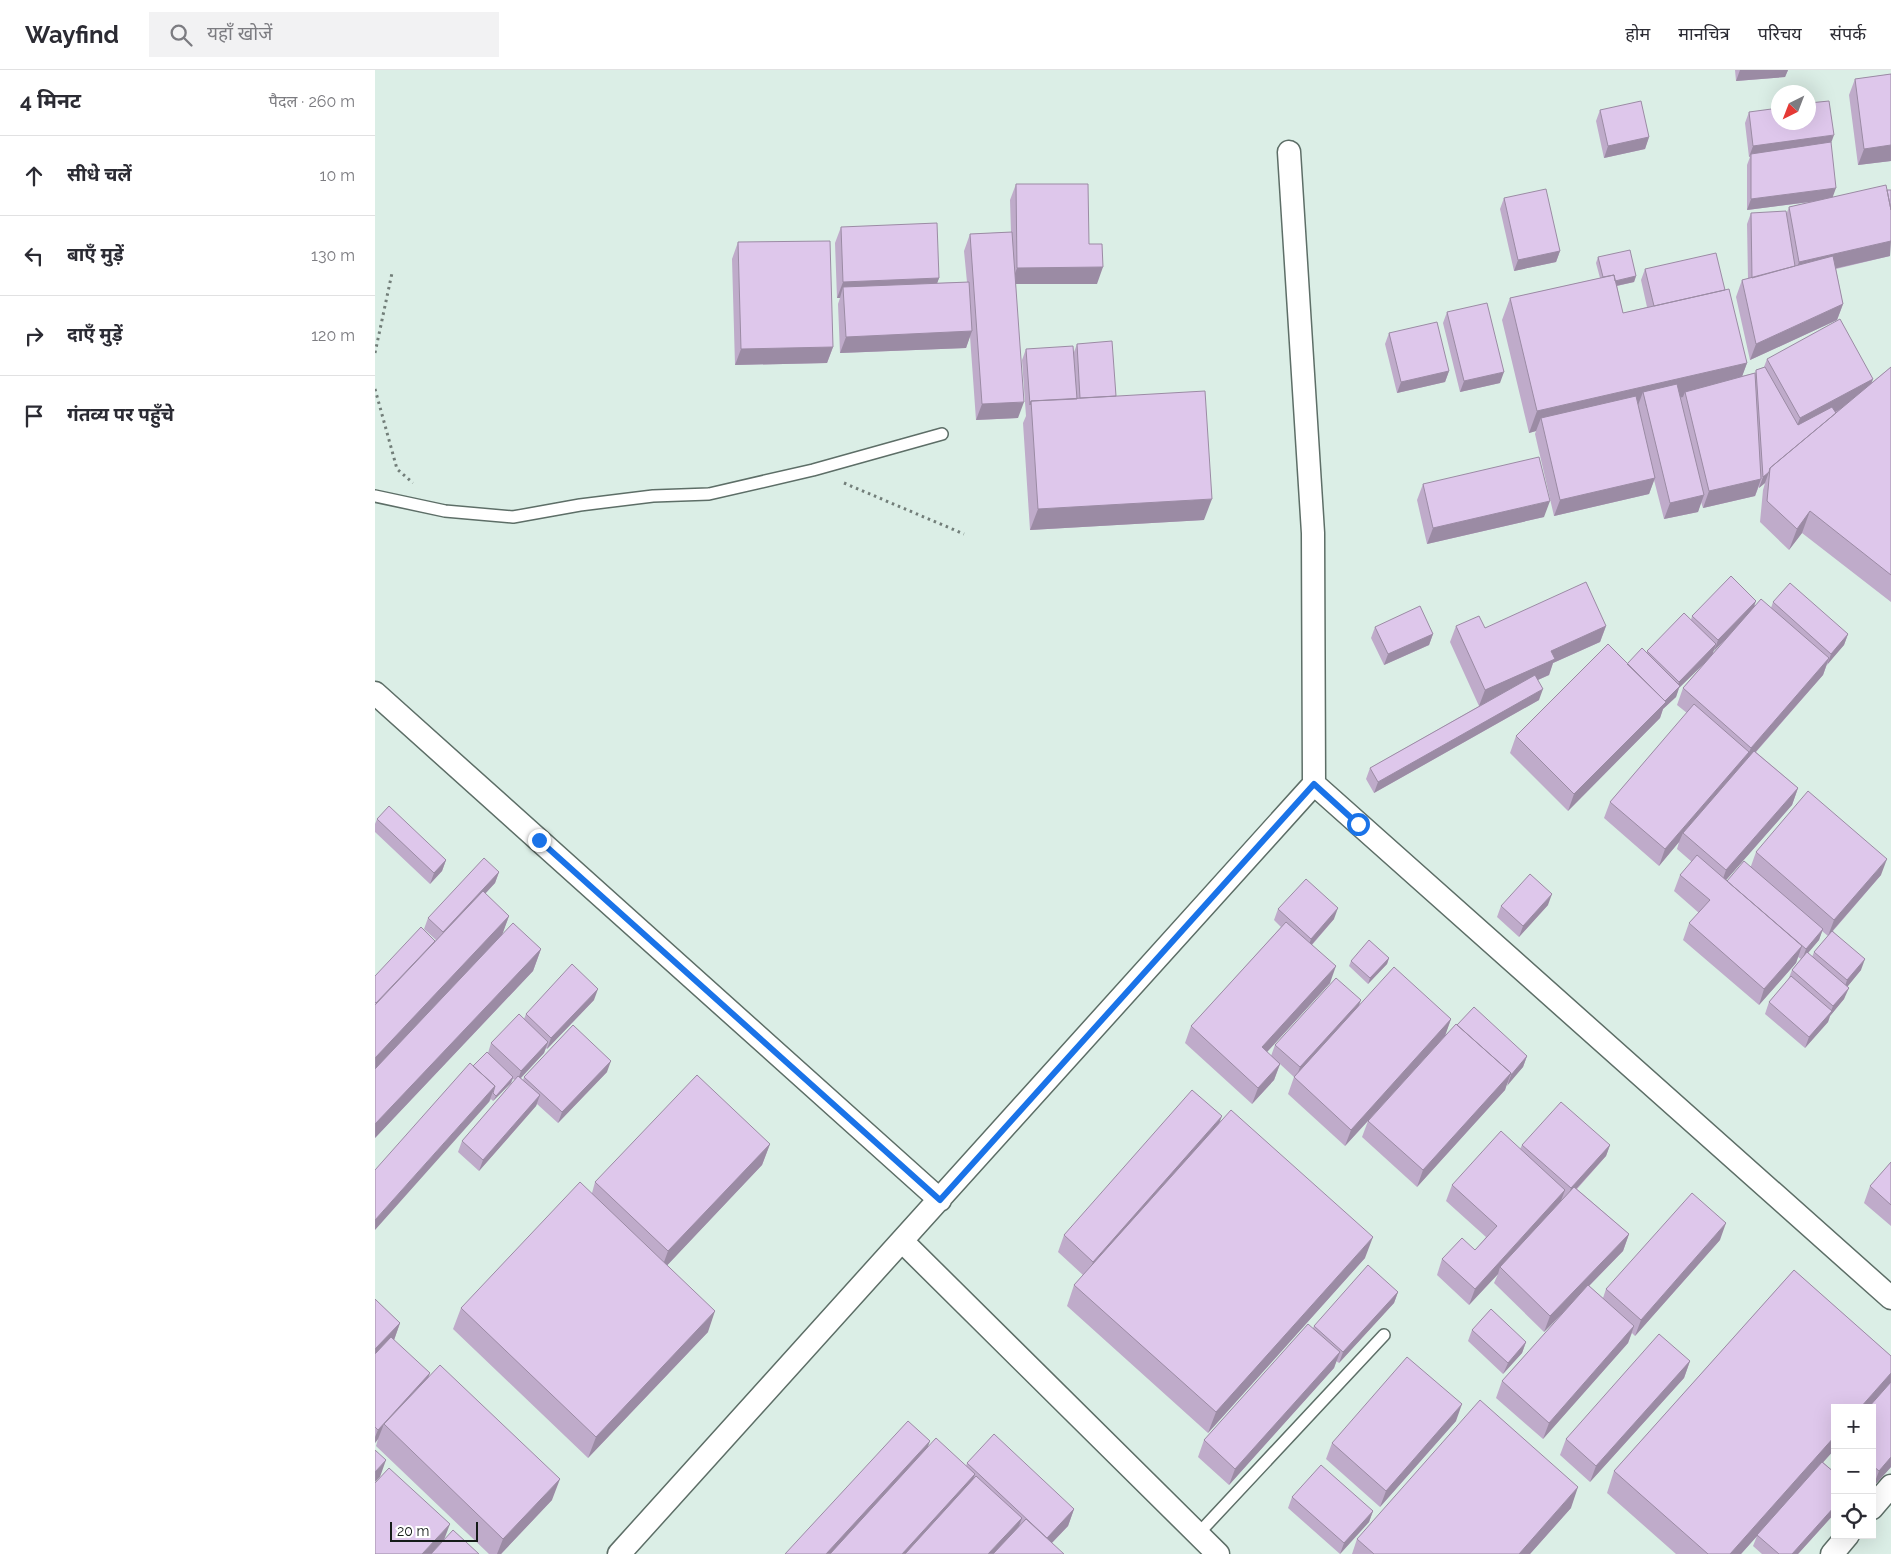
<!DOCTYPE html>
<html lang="hi">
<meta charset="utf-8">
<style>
:root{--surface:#fff;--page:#f2f2f3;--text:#2b2b33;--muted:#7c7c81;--line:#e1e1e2}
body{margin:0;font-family:Raleway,"Noto Sans Devanagari",sans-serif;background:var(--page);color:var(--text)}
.controls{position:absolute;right:15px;bottom:15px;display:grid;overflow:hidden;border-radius:0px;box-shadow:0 5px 20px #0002}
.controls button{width:45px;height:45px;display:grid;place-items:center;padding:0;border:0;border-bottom:1px solid var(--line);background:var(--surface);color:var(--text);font:25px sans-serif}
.compass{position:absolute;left:1396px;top:15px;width:45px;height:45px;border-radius:50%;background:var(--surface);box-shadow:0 5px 20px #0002;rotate:222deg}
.scale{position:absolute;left:15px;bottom:12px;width:88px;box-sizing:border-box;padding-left:5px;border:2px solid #151c19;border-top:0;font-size:14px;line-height:18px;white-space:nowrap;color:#151c19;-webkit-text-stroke:4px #fff;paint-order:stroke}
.stop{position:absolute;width:15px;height:15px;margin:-11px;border:4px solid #1a73e8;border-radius:50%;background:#fff}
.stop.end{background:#1a73e8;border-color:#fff;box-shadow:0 1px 5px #0008}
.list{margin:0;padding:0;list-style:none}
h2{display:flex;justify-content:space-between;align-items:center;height:65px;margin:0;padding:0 20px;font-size:21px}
h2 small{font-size:16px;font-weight:400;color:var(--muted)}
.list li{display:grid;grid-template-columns:32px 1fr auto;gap:15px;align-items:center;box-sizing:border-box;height:80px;padding:0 20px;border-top:1px solid var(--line)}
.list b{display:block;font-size:19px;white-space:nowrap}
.list em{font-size:16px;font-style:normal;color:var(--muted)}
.icon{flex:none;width:28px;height:28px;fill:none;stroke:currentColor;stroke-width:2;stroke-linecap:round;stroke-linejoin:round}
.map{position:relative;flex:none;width:1516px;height:1484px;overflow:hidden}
header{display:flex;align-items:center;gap:30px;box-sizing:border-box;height:70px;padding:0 25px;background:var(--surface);border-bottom:1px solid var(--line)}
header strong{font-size:24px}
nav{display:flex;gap:28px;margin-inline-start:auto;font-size:18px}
.search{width:350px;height:45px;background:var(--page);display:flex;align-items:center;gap:12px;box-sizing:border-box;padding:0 18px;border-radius:0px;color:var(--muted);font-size:19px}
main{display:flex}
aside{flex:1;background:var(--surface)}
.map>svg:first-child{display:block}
</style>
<header>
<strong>Wayfind</strong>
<div class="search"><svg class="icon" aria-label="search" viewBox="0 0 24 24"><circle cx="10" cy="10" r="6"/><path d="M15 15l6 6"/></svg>यहाँ खोजें</div>
<nav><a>होम</a><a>मानचित्र</a><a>परिचय</a><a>संपर्क</a></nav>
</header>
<main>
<aside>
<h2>4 मिनट<small>पैदल · 260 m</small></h2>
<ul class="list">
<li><svg class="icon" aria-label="ahead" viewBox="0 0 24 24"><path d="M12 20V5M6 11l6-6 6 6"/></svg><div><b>सीधे चलें</b></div><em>10 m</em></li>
<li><svg class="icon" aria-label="left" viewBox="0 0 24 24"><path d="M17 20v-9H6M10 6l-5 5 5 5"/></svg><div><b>बाएँ मुड़ें</b></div><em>130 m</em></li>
<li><svg class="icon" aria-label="right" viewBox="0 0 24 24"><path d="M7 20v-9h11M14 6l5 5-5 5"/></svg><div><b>दाएँ मुड़ें</b></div><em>120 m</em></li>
<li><svg class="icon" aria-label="arrive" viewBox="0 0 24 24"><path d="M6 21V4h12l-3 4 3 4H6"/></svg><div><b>गंतव्य पर पहुँचे</b></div></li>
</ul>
</aside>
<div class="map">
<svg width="1516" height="1484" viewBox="0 0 1516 1484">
<rect width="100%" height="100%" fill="#dbeee6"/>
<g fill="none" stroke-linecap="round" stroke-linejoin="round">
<defs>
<path id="service" d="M0 426 70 441 138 447 205 435 278 426 334 424 438 400 567 364
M823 1464 1009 1265"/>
<path id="minor" d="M0 623 565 1130
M939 714 1516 1228
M527 1171 843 1484
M1497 1438 1516 1416
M244 1484 939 714 938 463 914 82
M1457 1484 1473 1465"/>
</defs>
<use href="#service" stroke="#5d6e67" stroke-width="14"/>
<use href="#minor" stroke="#5d6e67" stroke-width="25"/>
<path stroke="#727e79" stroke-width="3" stroke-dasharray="2.5 4" stroke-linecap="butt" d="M0 283 17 203
M0 319 22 399 38 413
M469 413 589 464"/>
<use href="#service" stroke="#fff" stroke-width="11"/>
<use href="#minor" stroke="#fff" stroke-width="22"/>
</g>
<path fill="#bfabca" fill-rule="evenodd" d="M1360 0H1413L1410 7 1361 11Z
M1516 4V91L1483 95 1474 25 1480 9Z
M1225 40 1274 67 1270 79 1229 88 1221 51Z
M1374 42 1456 72 1458 127 1516 120 1515 186 1461 199 1468 234 1462 250 1375 290 1361 227 1367 210 1373 209 1372 154 1376 143 1411 145 1414 137 1435 132 1372 140V95L1375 87H1374L1370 53Z
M641 114 714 174 722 214H641L643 348 601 350 595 266 591 278 465 283 463 234 465 228H462L460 173 466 157 564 208 562 213 592 212 589 181 595 164 636 162 635 130Z
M1129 128 1185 181 1181 192 1139 201 1125 139Z
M363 172 458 277 452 293 360 295 357 189Z
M1223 187 1261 206 1259 212 1242 216 1248 243 1272 237 1266 210 1270 199 1350 220 1372 293 1367 306 1380 303 1381 300 1389 297 1392 289 1498 309 1496 313 1516 297V532L1427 463 1414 480 1385 452 1388 420 1390 413 1384 418V416L1380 426 1328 438 1326 432 1323 442 1289 449 1279 410 1274 424 1179 446 1160 364 1161 361 1154 363 1127 250 1135 228 1225 208 1221 193Z
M1072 242 1125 313 1085 322 1068 253Z
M1014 263 1074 301 1070 312 1022 323 1010 274Z
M702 274 741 326 829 450 655 460 648 353 651 346 647 290 651 279 699 282Z
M1048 414 1169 447 1052 474 1042 430Z
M1398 532 1473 564 1469 575 1452 594 1448 605 1381 682 1423 718 1417 735 1351 810 1352 811 1376 796 1381 782 1506 805 1458 861 1486 900 1472 917 1469 929 1455 946 1453 952 1430 978 1390 944 1394 932 1413 910 1417 900 1426 889 1423 887 1421 893 1384 935 1308 870 1314 853 1324 843 1299 821 1305 805 1317 792 1302 779 1304 772 1284 796 1229 748 1235 732 1312 643 1302 635 1308 618 1332 590 1304 618 1301 627 1288 639 1285 648 1193 741 1135 683 1141 666 1252 594 1272 583V581L1316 550 1317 546 1380 535 1396 538ZM1348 572 1337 584 1338 581ZM1447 861 1453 866 1439 882 1437 887 1433 883 1444 870Z
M1081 556 1110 558 1231 556 1225 572 1178 593 1174 605 1163 610 1164 630 999 723 991 709 995 698 1104 636 1075 572Z
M1000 557 1058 564 1054 575 1009 595 996 568Z
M2 749 71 790 67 801 55 814 0 762V754Z
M124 802 120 813 110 824 134 846 127 864 166 879 158 901 0 1068V906L60 871 61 870 49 859 53 848Z
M1173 835 1144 867 1122 847 1126 836Z
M903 839 959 849 937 875 955 913 892 982 896 986 900 975 984 936 1076 949 1070 965 1082 955 1152 986 1148 997 1131 1015 1130 1020 1042 1117 987 1067 993 1051 970 1076 913 1024 919 1007 905 994 899 1010 877 1034 810 973 816 956 906 857 899 850Z
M1014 888 1012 894 993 914 974 896 976 891Z
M219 930 172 979 171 978 169 983 146 1008 148 1010 149 1007 232 1002 183 1053 162 1034 161 1036 104 1101 83 1082 87 1071 140 1010 138 1009 136 1013 118 1031 116 1029 114 1032 98 996 113 983 116 973 149 949 151 944Z
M844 1054 990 1188 833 1363 692 1236 699 1215 708 1205 683 1182 689 1165Z
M395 1074 387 1095 292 1195 333 1262 213 1388 78 1259 86 1238 217 1123 220 1112Z
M1147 1075H1235L1231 1086 1202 1119 1254 1164 1248 1181 1214 1216 1228 1228 1231 1219 1345 1170 1260 1266 1257 1263 1253 1273 1168 1369 1121 1328 1127 1311 1188 1243 1169 1262 1119 1213 1123 1204 1094 1235 1062 1205 1067 1189 1100 1180 1111 1167 1071 1131 1077 1115 1145 1079Z
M1516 1092V1156L1489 1133 1495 1116Z
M1419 1200 1516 1286V1397L1498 1417H1497V1338H1460V1379L1448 1392 1460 1403V1443L1423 1484H1387L1378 1476 1382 1466 1366 1484H1301L1232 1423 1239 1401Z
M1023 1222 1019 1233 964 1293 961 1291 959 1298 854 1415 823 1387 829 1370 938 1258 939 1256Z
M0 1229 25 1253 19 1270 54 1307 177 1430 126 1484H114L1 1376 3 1369 0 1373Z
M1097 1260 1151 1272 1147 1283 1128 1304 1093 1271Z
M1315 1291 1309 1308 1215 1412 1185 1385 1191 1369Z
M1081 1351 1005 1437 951 1389 957 1373Z
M553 1376 591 1396 592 1393 699 1439 693 1456 677 1473 410 1484Z
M917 1427 998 1441 994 1452 965 1484 913 1438Z
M1196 1438 1155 1484H977L982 1469Z"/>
<path fill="#9b8ba4" d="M1365 0H1413L1410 7 1361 11Z
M1459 65 1455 76 1376 84 1374 87 1378 76Z
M1274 67 1270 79 1229 88 1233 76Z
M1516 75V91L1483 95 1489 79Z
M1461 118 1457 129 1372 140 1376 129Z
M1516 171 1515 186 1418 208 1424 192Z
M1185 181 1181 192 1139 201 1143 190Z
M728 197 722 214H636L642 198Z
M1261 206 1259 212 1227 219 1229 214Z
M564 208 558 225 468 217 465 228H462L468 212Z
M1468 234 1462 250 1375 290 1381 274Z
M597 261 591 278 465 283 471 267Z
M458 277 452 293 360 295 366 279Z
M1372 293 1364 315 1310 322 1308 327 1271 336 1268 322 1262 338 1166 348 1161 361 1154 363 1162 341Z
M1074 301 1070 312 1022 323 1026 312Z
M1129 302 1125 313 1085 322 1089 311Z
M1498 309 1492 325 1419 364 1425 348Z
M649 332 643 348 601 350 607 334Z
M1394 402 1390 413 1384 418 1388 407Z
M1280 408 1274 424 1179 446 1185 430Z
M1386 409 1380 426 1328 438 1334 421Z
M1329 425 1323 442 1289 449 1295 433Z
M837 429 829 450 655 460 663 439Z
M1175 431 1169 447 1052 474 1058 458Z
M1435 441 1427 463 1414 480 1422 459Z
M1381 531 1377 542 1339 581 1343 570Z
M1231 556 1225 572 1178 593 1174 605 1104 636 1110 620 1176 581Z
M1058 564 1054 575 1009 595 1013 584Z
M1473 564 1469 575 1452 595 1456 584Z
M1341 574 1337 586 1304 618 1301 627 1288 639 1285 648 1193 741 1199 724 1301 620 1304 612Z
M1454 588 1448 605 1370 694 1308 763 1304 772 1284 796 1290 779 1374 682 1376 678Z
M1168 619 1164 630 999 723 1003 712Z
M1423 718 1417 735 1345 817 1351 800Z
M1512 789 1506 805 1453 866 1459 850Z
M71 790 67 801 55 814 59 803Z
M124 802 120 813 64 873 68 862Z
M1177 824 1173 835 1144 867 1148 856Z
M963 838 959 849 932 880 936 869Z
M134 846 126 868 0 1001V988Z
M1448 859 1444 870 1427 890 1431 879Z
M1427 876 1421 893 1384 935 1389 919Z
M166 879 158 901 0 1068V1054Z
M1014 888 1012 894 993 914 995 908Z
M1490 889 1486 900 1468 922 1472 910Z
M961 896 955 913 881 994 887 977Z
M1474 918 1469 929 1455 946 1453 952 1430 978 1434 967 1456 941 1458 936Z
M223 919 219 930 172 979 176 968Z
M986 930 982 941 921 1008 925 997Z
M1076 949 1070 966 970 1076 976 1060Z
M173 972 169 983 142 1012 146 1001Z
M1152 986 1148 997 1132 1016 1136 1005Z
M236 991 232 1002 183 1053 187 1042Z
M905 994 899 1010 877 1034 883 1018Z
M1136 1003 1130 1020 1042 1117 1048 1100Z
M138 1007 136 1013 118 1031 121 1026Z
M120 1016 114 1032 0 1160V1150Z
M165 1025 161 1036 104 1101 108 1090Z
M847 1046 841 1062 712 1208 718 1192Z
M395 1074 387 1095 285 1203 293 1181Z
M1235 1075 1231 1086 1192 1129 1196 1118Z
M1190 1120 1184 1136 1125 1197 1123 1204 1094 1235 1100 1219Z
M1351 1153 1345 1170 1260 1266 1266 1250Z
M1254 1164 1248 1181 1169 1262 1175 1246Z
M998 1167 990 1188 833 1363 841 1342Z
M1023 1222 1019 1233 964 1293 968 1282Z
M340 1241 333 1262 213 1388 221 1367Z
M25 1253 19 1270 0 1290V1279Z
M1259 1256 1253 1273 1168 1369 1174 1353Z
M1151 1272 1147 1283 1128 1304 1133 1293Z
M965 1282 959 1298 854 1415 860 1399Z
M1315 1291 1309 1308 1215 1412 1221 1396Z
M55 1303 49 1319 9 1354 3 1369 0 1373V1367L3 1360Z
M1516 1303V1316L1496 1338H1485Z
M1087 1334 1081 1351 1005 1437 1011 1421Z
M1460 1366V1379L1366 1484H1355Z
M555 1371 549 1388 461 1484H451Z
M1516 1387V1397L1498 1417 1504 1401Z
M11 1390 5 1407 0 1412V1402Z
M600 1404 592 1426 539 1484H527Z
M185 1409 177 1430 126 1484H122L128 1469Z
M1203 1417 1196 1438 1155 1484H1144Z
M1460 1436V1443L1423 1484H1417Z
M699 1439 693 1456 666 1484 672 1468Z
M998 1441 994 1452 965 1484 969 1473Z
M647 1448 639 1469 625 1484H613Z
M75 1454 69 1470 56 1484H47Z"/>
<path fill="#dec7eb" stroke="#9b8ba4" d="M1516 4V75L1489 79 1480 9Z
M1266 31 1274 67 1233 76 1225 40Z
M1454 31 1459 65 1378 76 1374 42 1404 38V52H1434V33Z
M1456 72 1461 118 1376 129V84Z
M641 114H713L714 174H727L728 197 642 198Z
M1511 115 1516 140V171L1424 192 1414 137Z
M1171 119 1185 181 1143 190 1129 128Z
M1512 120H1516V140Z
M1411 141 1420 196 1377 208 1376 143Z
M562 153 564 208 468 212 466 157Z
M637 162 649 332 607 334 595 164Z
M455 171 458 277 366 279 363 172Z
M1255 180 1261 206 1240 211 1239 205 1228 207 1223 187Z
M1341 183 1350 220 1279 236 1270 199Z
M1458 186 1468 234 1381 274 1367 210Z
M1239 205 1248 243 1354 219 1372 293 1162 341 1135 228Z
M594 212 597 261 471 267 468 217Z
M1112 233 1129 302 1089 311 1072 242Z
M1465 249 1498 309 1425 348 1392 289Z
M1062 252 1074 301 1026 312 1014 263Z
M737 271 741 326 705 328 702 274Z
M698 276 702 329 656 331 655 335 651 279Z
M1390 297 1423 355 1457 337 1461 343 1395 398 1394 402 1388 407 1381 300Z
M1516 297V505L1435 441 1422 459 1392 431 1395 398Z
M1380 303 1386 409 1334 421 1310 322Z
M1302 314 1329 425 1295 433 1268 322Z
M830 321 837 429 663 439 656 331Z
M1261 326 1280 408 1185 430 1166 348Z
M1164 387 1175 431 1058 458 1048 414Z
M1356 506 1381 531 1343 570 1317 546Z
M1211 512 1231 556 1176 581 1180 589 1110 620 1081 556 1104 546 1110 558Z
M1415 513 1473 564 1456 584 1398 532Z
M1386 529 1454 588 1376 678 1308 618Z
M1045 536 1058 564 1013 584 1000 557Z
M1309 543 1341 574 1304 612 1272 581Z
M1233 574 1291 632 1199 724 1141 666Z
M1267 578 1305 616 1290 631 1252 594Z
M1160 605 1168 619 1003 712 995 698Z
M1319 634 1374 682 1290 779 1235 732Z
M1379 681 1423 718 1351 800 1308 763Z
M1433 721 1512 789 1459 850 1381 782Z
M14 736 71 790 59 803 2 749Z
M1322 785 1427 876 1389 919 1314 853 1335 830 1305 805Z
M109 788 124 802 68 862 53 848Z
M1369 791 1448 859 1431 879 1352 811Z
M1155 804 1177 824 1148 856 1126 836Z
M931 809 963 838 936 869 903 839Z
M108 821 134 846 0 988V935Z
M911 852 961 896 887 977 905 994 883 1018 816 956Z
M138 853 166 879 0 1054V999Z
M46 857 60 871 1 933 0 932V906Z
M1457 861 1490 889 1472 910 1439 882Z
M994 870 1014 888 995 908 976 891Z
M1432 882 1474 918 1458 936 1417 900Z
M197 894 223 919 176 968 151 944Z
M1019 897 1076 949 976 1060 919 1007Z
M1416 906 1457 941 1434 967 1394 932Z
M961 908 986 930 925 997 900 975Z
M1099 937 1152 986 1136 1005V1003L1082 955Z
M144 944 173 972 146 1001 116 973Z
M1081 954 1136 1003 1048 1100 993 1051Z
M198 955 236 991 187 1042 149 1007Z
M112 982 138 1007 121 1026 118 1023 120 1016 98 996Z
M95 993 120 1016 0 1150V1100Z
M322 1005 395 1074 293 1181 220 1112Z
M143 1006 165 1025 108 1090 87 1071Z
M817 1020 847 1046 718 1192 689 1165Z
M1186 1032 1235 1075 1196 1118 1147 1075Z
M856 1040 998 1167 841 1342 699 1215Z
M1126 1061 1190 1120 1100 1219 1067 1189 1087 1168 1100 1180 1122 1156 1077 1115Z
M1516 1092V1135L1495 1116Z
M205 1112 340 1241 221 1367 86 1238Z
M1199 1117 1254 1164 1175 1246 1125 1197Z
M1317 1123 1351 1153 1266 1250 1231 1219Z
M993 1195 1023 1222 968 1282 939 1256Z
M1419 1200 1516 1286V1303L1485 1338H1460V1366L1355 1484H1333L1239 1401Z
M1213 1215 1259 1256 1174 1353 1127 1311Z
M0 1229 25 1253 0 1279Z
M1116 1239 1151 1272 1133 1293 1097 1260Z
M933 1254 965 1282 860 1399 829 1370Z
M1284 1264 1315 1291 1221 1396 1191 1369Z
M16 1267 55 1303 3 1360 0 1357V1284Z
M1032 1287 1087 1334 1011 1421 957 1373Z
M65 1295 185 1409 128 1469 9 1354Z
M1516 1312V1387L1504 1401 1497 1395V1338H1493Z
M1105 1330 1203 1417 1144 1484H999L982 1469Z
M533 1351 555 1371 451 1484H410Z
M619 1364 699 1439 672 1468 592 1393Z
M561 1368 600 1404 527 1484H455Z
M0 1380 11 1390 0 1402Z
M1447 1392 1460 1403V1436L1417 1484H1404L1382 1465Z
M946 1395 998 1441 969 1473 917 1427Z
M14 1398 75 1454 47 1484H0V1413Z
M601 1406 647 1448 613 1484H530Z
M651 1449 689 1484H618Z
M78 1460 104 1484H56Z"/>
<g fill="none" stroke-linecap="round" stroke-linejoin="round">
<path stroke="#1a73e8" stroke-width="6" d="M164 770 565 1130 939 714 983 754"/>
</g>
</svg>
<div class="controls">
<button>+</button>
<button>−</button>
<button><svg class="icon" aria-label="locate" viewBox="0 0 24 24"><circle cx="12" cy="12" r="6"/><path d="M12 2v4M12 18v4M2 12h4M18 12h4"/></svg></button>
</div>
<svg class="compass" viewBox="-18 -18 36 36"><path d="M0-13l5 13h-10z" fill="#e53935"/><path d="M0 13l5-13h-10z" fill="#7c7c81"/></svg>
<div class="scale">20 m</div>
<div class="stop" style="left:983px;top:754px"></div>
<div class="stop end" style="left:164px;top:770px"></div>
</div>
</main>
